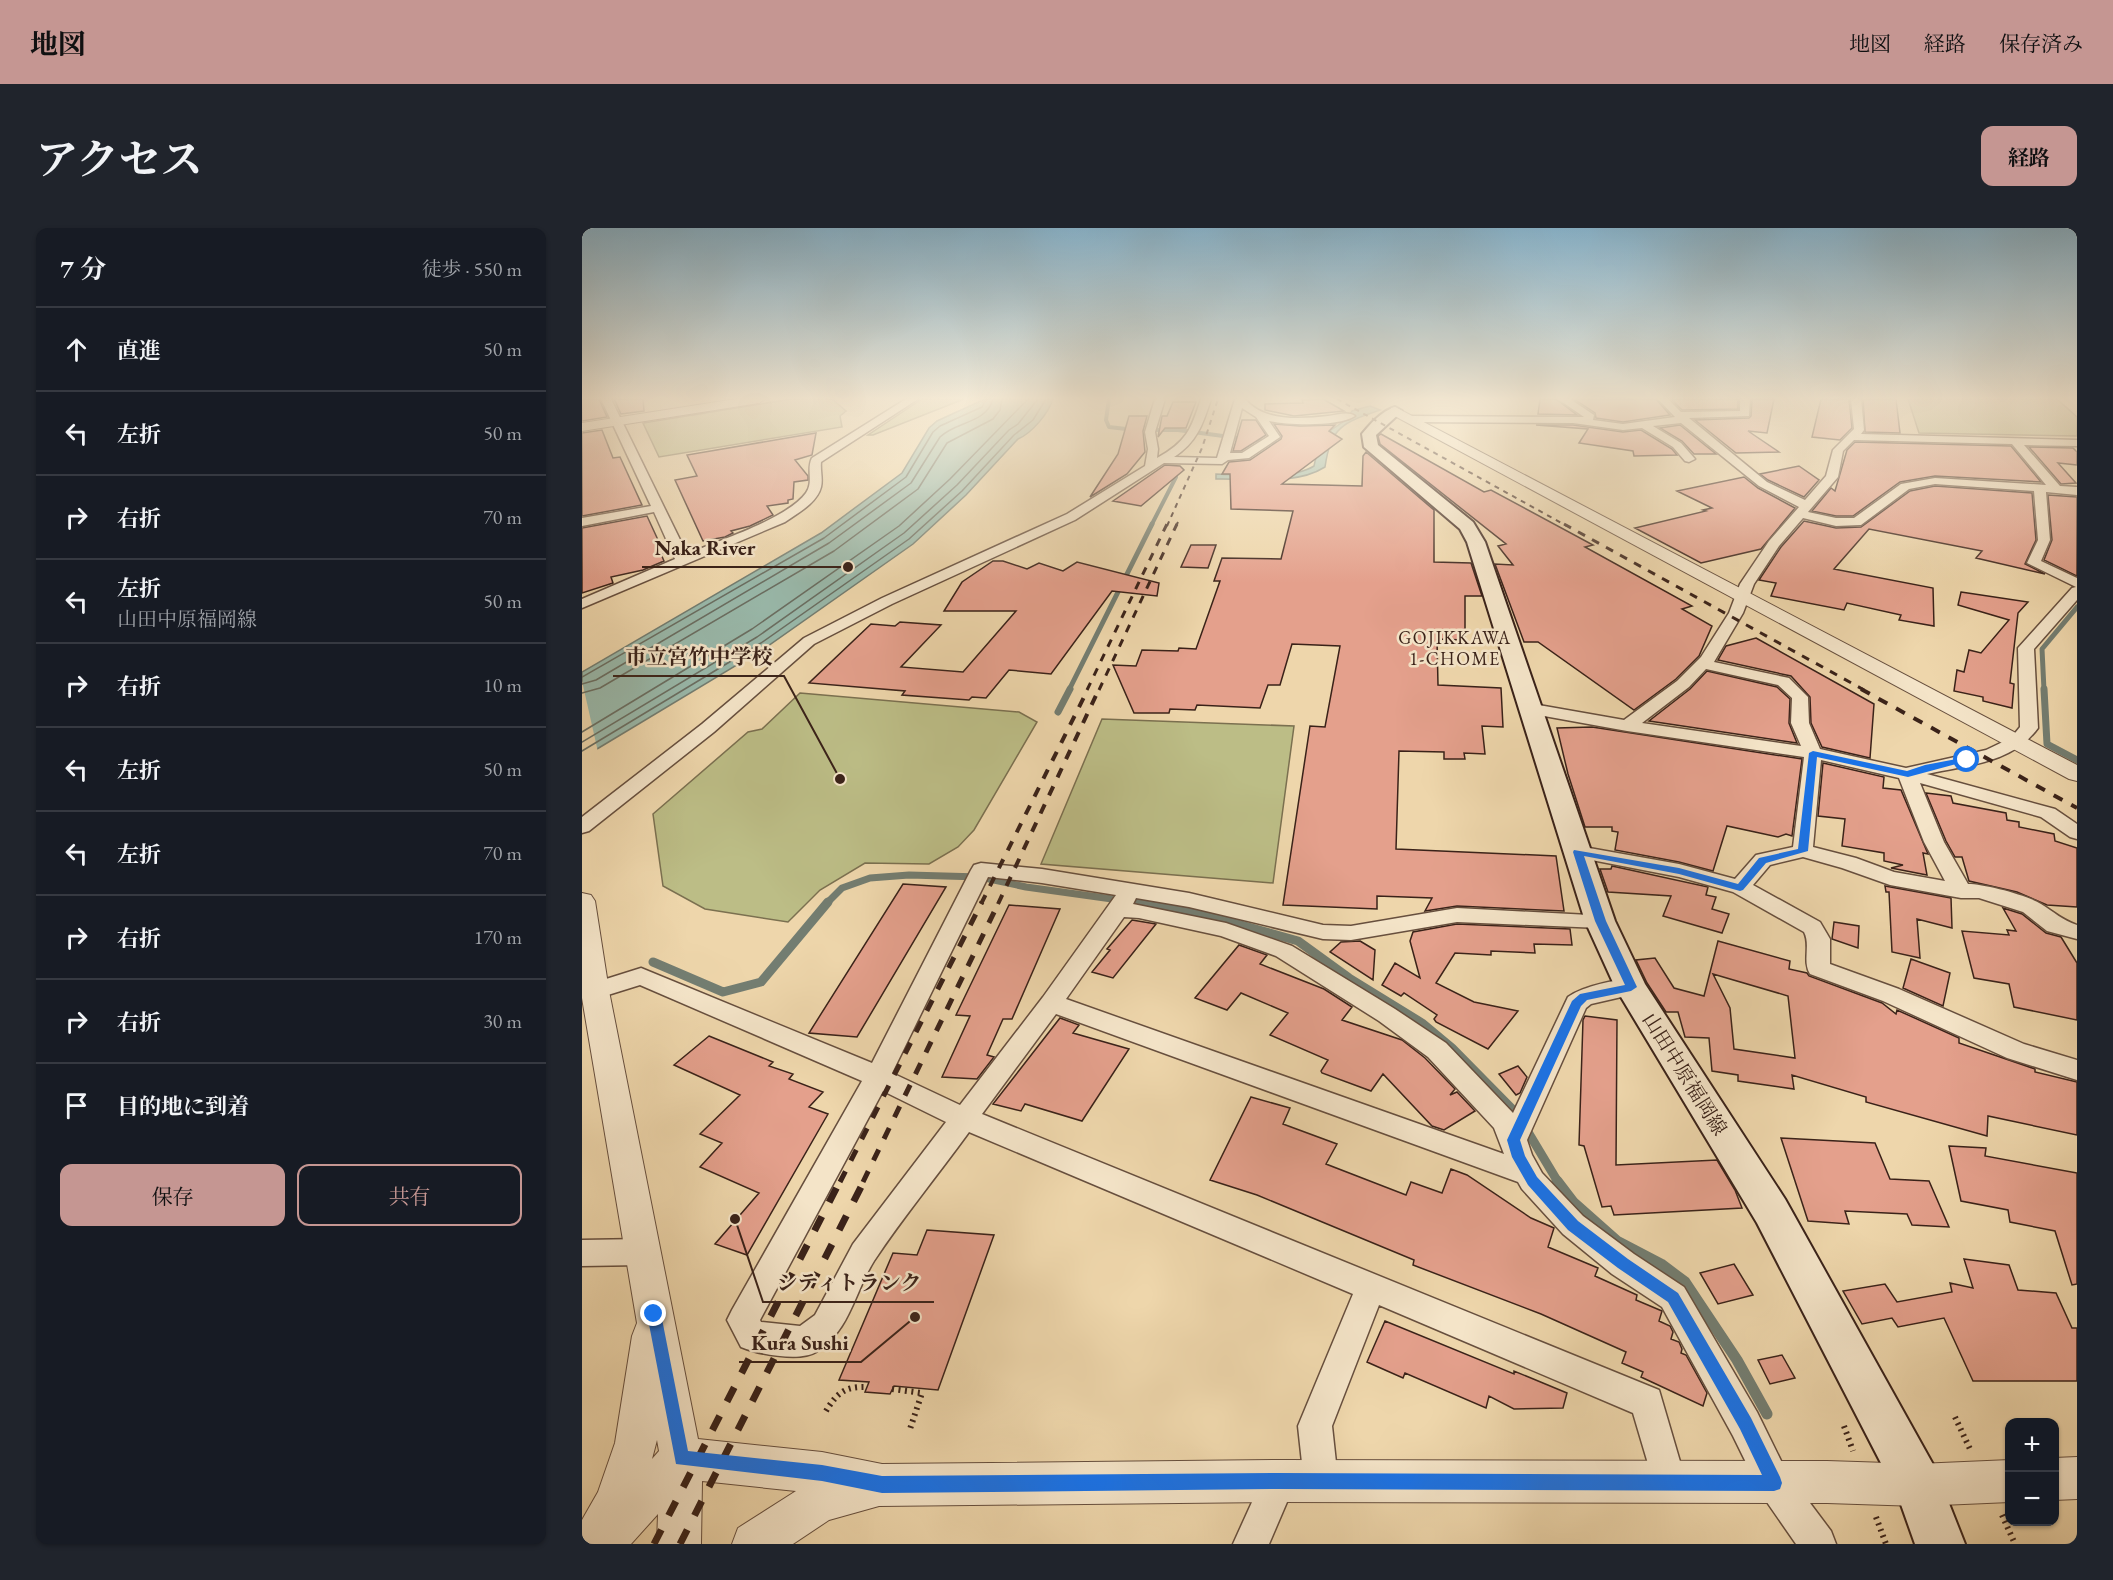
<!DOCTYPE html>
<html lang="ja">
<meta charset="utf-8">
<style>
:root{--surface:#171b24;--page:#20242c;--text:#f1f3f6;--muted:#9ea1a6;--line:#363941;--accent:#c59692}
body{margin:0;font-family:"EB Garamond","Noto Serif JP",serif;background:var(--page);color:var(--text)}
.controls{position:absolute;right:18px;bottom:18px;display:grid;overflow:hidden;border-radius:12px;box-shadow:0 2px 4px #0004}
.controls button{width:54px;height:54px;display:grid;place-items:center;padding:0;border:0;border-bottom:2px solid var(--line);background:var(--surface);color:var(--text);font:30px sans-serif}
.stop{position:absolute;width:18px;height:18px;margin:-14px;border:4px solid #1a73e8;border-radius:50%;background:#fff}
.stop.end{background:#1a73e8;border-color:#fff;box-shadow:0 2px 6px #0008}
.list{margin:0;padding:0;list-style:none}
h2{display:flex;justify-content:space-between;align-items:center;height:78px;margin:0;padding:0 24px;font-size:26px}
h2 small{font-size:20px;font-weight:400;color:var(--muted)}
.list li{display:grid;grid-template-columns:39px 1fr auto;gap:18px;align-items:center;box-sizing:border-box;height:84px;padding:0 24px;border-top:2px solid var(--line)}
.list b{display:block;font-size:22px;white-space:nowrap}
.list p{margin:0;font-size:20px;white-space:nowrap;color:var(--muted)}
.list em{font-size:20px;font-style:normal;color:var(--muted)}
.actions{display:flex;gap:12px;padding:18px 24px}
.actions a{flex:1;padding:14px 0;border:2px solid var(--accent);border-radius:12px;text-align:center;font-size:21px;color:var(--accent)}
.actions .main{background:var(--accent);color:#111}
.icon{flex:none;width:33px;height:33px;fill:none;stroke:currentColor;stroke-width:2;stroke-linecap:round;stroke-linejoin:round}
.map{position:relative;flex:none;width:1495px;height:1316px;overflow:hidden;border-radius:12px}
header{display:flex;align-items:center;gap:36px;box-sizing:border-box;height:84px;padding:0 30px;background:var(--accent);color:#111}
header strong{font-size:28px}
nav{display:flex;gap:33px;margin-inline-start:auto;font-size:21px}
.intro{display:flex;align-items:center;justify-content:space-between;box-sizing:border-box;height:144px;padding:0 36px}
h1{margin:0;font-size:42px}
.button{padding:15px 27px;border-radius:12px;background:var(--accent);color:#111;font-size:21px;font-weight:700}
main{display:flex;gap:36px;padding:0 36px}
aside{flex:1;background:var(--surface);border-radius:12px;box-shadow:0 2px 4px #0004}
.map>svg:first-child{display:block}
</style>
<header>
<strong>地図</strong>
<nav><a>地図</a><a>経路</a><a>保存済み</a></nav>
</header>
<div class="intro"><h1>アクセス</h1><a class="button">経路</a></div>
<main>
<aside>
<h2>7 分<small>徒歩 · 550 m</small></h2>
<ul class="list">
<li><svg class="icon" aria-label="ahead" viewBox="0 0 24 24"><path d="M12 20V5M6 11l6-6 6 6"/></svg><div><b>直進</b></div><em>50 m</em></li>
<li><svg class="icon" aria-label="left" viewBox="0 0 24 24"><path d="M17 20v-9H6M10 6l-5 5 5 5"/></svg><div><b>左折</b></div><em>50 m</em></li>
<li><svg class="icon" aria-label="right" viewBox="0 0 24 24"><path d="M7 20v-9h11M14 6l5 5-5 5"/></svg><div><b>右折</b></div><em>70 m</em></li>
<li><svg class="icon" aria-label="left" viewBox="0 0 24 24"><path d="M17 20v-9H6M10 6l-5 5 5 5"/></svg><div><b>左折</b><p>山田中原福岡線</p></div><em>50 m</em></li>
<li><svg class="icon" aria-label="right" viewBox="0 0 24 24"><path d="M7 20v-9h11M14 6l5 5-5 5"/></svg><div><b>右折</b></div><em>10 m</em></li>
<li><svg class="icon" aria-label="left" viewBox="0 0 24 24"><path d="M17 20v-9H6M10 6l-5 5 5 5"/></svg><div><b>左折</b></div><em>50 m</em></li>
<li><svg class="icon" aria-label="left" viewBox="0 0 24 24"><path d="M17 20v-9H6M10 6l-5 5 5 5"/></svg><div><b>左折</b></div><em>70 m</em></li>
<li><svg class="icon" aria-label="right" viewBox="0 0 24 24"><path d="M7 20v-9h11M14 6l5 5-5 5"/></svg><div><b>右折</b></div><em>170 m</em></li>
<li><svg class="icon" aria-label="right" viewBox="0 0 24 24"><path d="M7 20v-9h11M14 6l5 5-5 5"/></svg><div><b>右折</b></div><em>30 m</em></li>
<li><svg class="icon" aria-label="arrive" viewBox="0 0 24 24"><path d="M6 21V4h12l-3 4 3 4H6"/></svg><div><b>目的地に到着</b></div></li>
</ul>
<div class="actions"><a class="main">保存</a><a>共有</a></div>
</aside>
<div class="map">
<svg width="1495" height="1316" viewBox="0 0 1495 1316">
<rect width="100%" height="100%" fill="#eed6ab"/>
<filter id="stains"><feTurbulence type="fractalNoise" baseFrequency=".00333" numOctaves="4"/><feColorMatrix values="0 0 0 0 .2 0 0 0 0 .09 0 0 0 0 .02 0 0 0 .5 -.17"/></filter>
<radialGradient id="worn" r=".72"><stop offset=".6" stop-color="#630" stop-opacity="0"/><stop offset="1" stop-color="#630" stop-opacity=".3"/></radialGradient>
<path fill="#bcbd86" stroke="#7b7050" stroke-width="1.5" d="M210 171H250L264 183 258 188 260 199 77 229 61 195Z
M340 171H382L291 207H286Z
M1326 171H1475L1495 189V208L1337 205Z
M218 465 437 484 455 494 392 602 376 619 347 636 283 635 238 662 206 694 123 681 81 658 71 586 166 504 180 501Z
M520 491 712 498 691 655 459 636Z"/>
<path fill="#99b9ab" stroke="#737d71" stroke-width="1.5" d="M403 171H471C466 186 450 205 436 211L384 267 331 316 183 420 0 530V444L239 305 320 245 347 200 355 193Z
M788 178 798 182C760 195 749 199 743 239 713 258 667 250 634 251V246C661 247 710 252 732 238L737 216 742 207 765 191 770 183Z"/>
<path fill="#eed6ab" d="M0 453 16 524 0 533Z"/>
<g fill="none" stroke-linecap="round" stroke-linejoin="round">
<path stroke="#6a6e62" stroke-width="1.5" d="M0 449 242 310 324 249 351 204 358 198 400 179 404 171
M0 456 14 452 247 315 329 255 358 209C374 193 404 196 411 171
M0 465 18 460 252 323 336 261 365 215 411 191 418 182 420 171
M0 504 170 401 317 298 368 251 446 171
M0 514 175 409 322 305 375 257 427 202 436 196 456 171
M0 523 179 415 327 311 380 263 432 207 451 192 464 171"/>
<path stroke="#737d71" stroke-width="4" d="M527 171 524 192 527 199 553 202
M565 202H596L702 216
M569 298 594 249"/>
<path stroke="#737d71" stroke-width="5" d="M487 462 570 296
M1462 462 1460 421 1495 379"/>
<path stroke="#737d71" stroke-width="7" d="M1462 461 1465 516 1495 532
M476 484 488 461
M244 676 260 660 288 650 327 647 398 649 444 659 566 676"/>
<path stroke="#737d71" stroke-width="9" d="M559 674 630 689 716 713 767 750 840 795 870 820 937 888
M71 734 141 764 179 754 246 674
M943 899 976 954"/>
<path stroke="#737d71" stroke-width="11" d="M975 953 991 974 1035 1013 1079 1036 1103 1054 1155 1132 1185 1186"/>
</g>
<path fill="#e4a08c" stroke="#3a2219" stroke-width="1.5" fill-rule="evenodd" d="M0 171H17L25 189 0 193Z
M32 171H61L62 183 39 186Z
M741 171 762 183 712 188 683 182V176L721 175 720 172Z
M958 171H974L995 187 956 186Z
M992 171H1074L1088 187 1041 194 1014 190 1013 185Z
M1089 171H1156V181L1100 182Z
M1170 171H1192L1185 205 1166 203 1197 224 1154 225 1113 192 1167 190 1169 188Z
M1239 171H1267L1270 200 1258 212 1230 209Z
M1281 171H1314L1318 205 1283 204Z
M591 174H614L604 200H583L576 209 580 188H585Z
M547 188H565L561 203 563 224 545 246 508 269 536 226Z
M660 192H674L684 207 659 223H651Z
M692 196 718 198 753 197 747 203 760 211 700 256 780 258 781 228 784 224 852 282V334L889 335 900 368H883V412L855 411 856 457 919 460 921 499 900 498 903 526 882 525 883 531H862V524L817 523 814 621 974 628 982 683 875 678 843 683 850 670 795 668V681L701 677 728 498 743 499 758 418 710 416 698 457H686L678 480 615 477 613 482 588 481 587 485H552L531 437 554 438 560 422 596 423 597 420 614 421 638 353H632L640 330 699 331 711 283 649 281 648 246H640L647 234 668 232 699 211 700 208Z
M954 197H991L1041 204 1059 202 1090 221 1095 227 1052 228 1051 223 997 215 1006 201Z
M1098 197 1134 226H1112L1100 213 1078 200Z
M20 202 31 230 38 229 60 277 0 288V205Z
M234 205 230 227 213 232 226 248V252L212 254 211 271 206 272V275L185 278 191 287 168 298 149 303 151 305 143 309 121 313 93 252 115 248 105 227Z
M799 206 902 264 909 262 1011 317 1003 319 1110 378 1100 381 1130 398 1117 428 1094 451 1052 482 956 414H942L913 336 931 337 916 318 924 316 798 216 796 208Z
M1273 214 1429 218 1459 254 1353 248 1318 254 1271 288H1254L1230 283 1249 260 1253 263 1265 222Z
M1447 219 1491 220 1495 224V237L1476 235 1494 255 1479 256Z
M583 237 598 238 602 242 559 278 531 273Z
M1217 238 1237 252 1222 269 1186 252 1178 246Z
M1162 249 1176 260 1213 280 1179 321 1119 335 1053 300 1124 283 1121 282 1130 280 1095 263Z
M1353 258 1450 265 1454 312 1443 336 1463 346 1394 330 1400 323 1287 301 1252 341 1351 360 1352 398 1317 392 1319 387 1265 375 1262 382 1189 368 1194 355 1177 352 1199 319 1222 293 1254 300 1279 299 1328 263Z
M1466 267 1495 269V348L1462 332 1470 312Z
M65 288 82 325 79 326 82 333 61 342 29 349 31 355 0 365V300Z
M609 317H634L626 340 599 339Z
M411 333H421L445 341 457 335 481 343 495 334 577 355 575 368 530 363 469 446 427 442 404 470 390 469 387 472 320 467 323 463 227 455 289 396 313 398 318 394 359 397 319 439 381 444 434 383H362L380 354Z
M1379 364 1446 374 1436 385 1428 455 1432 456 1430 480 1401 473V469L1372 463 1375 442 1382 444 1387 422 1399 425 1427 392 1376 377Z
M1174 410 1292 476 1288 530 1240 519 1229 495 1228 469 1209 448 1136 432 1144 418Z
M1125 443 1195 459 1208 471 1207 495 1215 515 1067 493 1108 461Z
M1010 499 1220 531 1210 608 1204 606 1196 609 1145 598 1131 643 1097 634 1033 622 1036 604 1030 603V599H1003L986 546 975 500Z
M1241 535 1302 549 1301 560 1319 562 1346 626 1341 625 1345 647 1309 640 1321 637 1302 633V625L1260 618 1263 591 1236 588Z
M1344 565 1369 568 1371 575 1424 585 1425 592 1437 594V599L1472 606 1473 613 1495 620V679L1465 677 1435 664 1387 653 1380 629H1373L1364 613Z
M1030 638 1126 659 1124 667 1134 669 1130 681 1147 686 1140 705 1081 688 1089 668 1026 664 1018 641H1029Z
M321 656 364 659 275 809 227 805Z
M1303 658 1369 670 1370 700 1335 691 1338 730 1310 724 1307 664H1304Z
M427 677 478 681 430 791H421L405 827 412 829 395 851 360 849 388 788 374 787Z
M1421 680 1440 686 1464 705 1479 709 1495 735V792L1432 779 1427 756 1392 750 1380 703 1427 707 1425 702 1434 703Z
M550 692 574 696 531 750 510 744 528 722 525 721Z
M1252 694 1277 698 1276 720 1250 711Z
M875 696 988 701 990 717 952 716 953 725 909 723V727L873 725 854 755 892 774 936 783 906 821 854 794 852 791 855 787 822 765 819 768 800 757 813 735 838 750 828 713 831 704Z
M778 713 793 722 791 752 748 724 759 714Z
M1136 713 1208 733 1207 741 1225 745 1227 748 1300 775 1314 786 1315 782 1377 810V815L1453 841V844L1495 854V907L1406 888 1405 908 1284 874V869L1210 847 1212 861 1156 853V847L1130 843 1127 810 1103 809 1096 784H1084L1065 755 1054 732 1073 730 1092 760 1122 768ZM1131 746 1206 768 1213 830 1152 821 1148 780Z
M657 717 685 727 678 736 742 761 770 779 760 792 820 812 843 830 873 861 868 867 875 864 893 883 862 902 850 898 801 846 789 863 740 845 739 843 746 832 688 807 706 785 659 765 645 782 613 770Z
M1329 731 1368 745 1361 778 1321 760Z
M1003 788 1035 792 1034 937 1135 932 1153 962 1160 980 1032 987 1029 978 1020 979 1002 918 997 917 1001 792Z
M478 790 497 797 491 805 547 821 500 893 443 876 439 883 411 876Z
M127 808 191 834 187 838 211 846 207 851 241 864 227 879 246 886 165 1027 133 1016 177 965 118 939 140 915 118 906 158 867 92 837Z
M936 838 945 849 938 865 934 867 917 846Z
M669 869 708 880 701 896 755 916 744 936 824 967 829 954 860 965 869 941 885 947 949 990 972 1000 966 1019 1016 1040 1013 1048 1055 1067 1054 1072 1080 1083 1077 1093 1088 1098 1091 1104 1089 1111 1097 1114 1100 1121 1099 1125 1104 1127 1125 1165 1121 1178 1059 1149 1061 1144 1040 1135 1044 1124 959 1086 831 1037 832 1032 675 967 628 952Z
M1199 910 1293 915 1308 951 1347 953 1367 999 1330 997 1325 986 1263 983 1267 996 1226 993Z
M1367 918 1404 920 1403 928 1495 945V1056L1490 1057 1473 1003 1428 994 1426 982 1379 973Z
M345 1002 412 1007 356 1162 312 1158 308 1166 283 1164 287 1154 257 1152 311 1025 335 1027Z
M1382 1031 1427 1037 1436 1062 1474 1065 1490 1100H1495V1153H1391L1362 1090 1316 1099 1310 1090 1280 1096 1261 1063 1303 1056 1315 1074 1370 1064 1368 1055 1391 1060Z
M1152 1036 1171 1067 1136 1076 1118 1045Z
M803 1093 932 1146V1143L985 1165 981 1180 932 1181 907 1168 904 1180 823 1145 821 1150 785 1134Z
M1200 1127 1213 1150 1188 1156 1176 1132Z"/>
<g fill="none" stroke-linecap="round" stroke-linejoin="round">
<defs>
<path id="minor" d="M19 171H29L105 326C135 313 205 291 224 265 232 254 224 241 230 230L324 171H336L239 234C238 242 241 251 239 259 235 275 216 285 203 294L0 380V371L93 331 72 284 0 298V290L69 278Z
M573 171H583L573 204 576 221 575 230C604 214 609 202 619 171H629C621 196 615 214 592 229L635 230 653 171H663C682 194 718 191 746 188 755 187 766 183 773 188 757 199 706 197 687 193L698 209 667 230 646 232 640 236 582 235 493 292 310 376 232 416 132 504 7 603 0 605V589L120 496 222 410 300 370 485 286 563 238 566 221 563 204ZM660 180 674 189 687 208 660 225H648Z
M976 171H988L1012 187 1011 192 1041 196 1093 189 1076 171H1086L1099 184 1158 183V171H1168L1167 188 1107 190 1185 254 1223 272 1244 248 1251 222 1272 201 1269 171H1279L1282 202 1279 206 1495 212V218L1442 217 1478 258 1495 259V267L1464 264 1468 312 1459 333 1495 350V372L1452 421 1456 500C1430 536 1385 537 1345 546L1473 581 1495 596V611L1488 609 1459 589 1338 555 1362 614 1386 656C1402 656 1445 667 1459 676 1472 684 1480 692 1495 697V711L1465 703 1441 684 1397 670H1379L1308 657 1260 640 1221 629 1188 637 1171 657 1238 694 1248 711V736L1317 761 1442 816 1495 832V852L1425 830 1301 773 1228 746C1220 733 1229 717 1222 704L1151 664 1097 649 989 628 986 624 989 620 996 618 1097 636 1153 651 1174 627 1211 619 1222 529 1045 503 951 486 943 481 951 476 1042 492 1095 453 1119 429 1147 385 1158 356 1187 313 1217 279 1177 258 1099 195 1071 198 1099 215 1113 231 1107 234 1103 233 1091 219 1060 200 1041 202 991 195 829 194 824 191 829 188 1002 189ZM1272 212 1430 216 1464 257 1353 250 1319 256 1272 290H1254L1226 284 1256 249 1261 223ZM1353 256 1452 263 1456 312 1445 335 1494 359 1490 360 1436 420 1438 499 1429 510 1404 522 1324 540 1238 521 1227 495 1226 469 1207 450 1132 434 1161 385 1172 356 1197 318 1221 290 1254 298 1279 297 1327 261ZM1124 441 1196 457 1210 470 1209 495 1219 518 1060 495 1107 459ZM1239 532 1317 550 1342 614 1363 653 1312 644 1274 630 1231 619Z
M399 635 460 641 607 665 741 697 769 698 875 680 1026 688 1029 693 1026 698 1018 700 875 694 769 712 741 711 607 679 554 670 551 676 644 695 710 718 813 781 864 815 931 885 986 769C999 759 1041 748 1057 753L1061 759 1057 765 1009 776 1004 780 945 912 950 927 960 945 1001 988 1052 1026 1102 1059 1175 1184 1204 1243 1249 1303 1254 1316H1214L1180 1267 1151 1208 1080 1079 1030 1046 981 1006 940 961 936 954 474 786 400 886 1077 1162 1104 1254 1099 1266 1087 1271 1075 1266 1051 1185 797 1077 750 1198 756 1253 751 1265 739 1270 727 1265 722 1253 716 1198 771 1066 387 904C356 947 321 989 292 1033 272 1065 268 1103 234 1124 218 1134 176 1126 159 1119L145 1092 150 1082 280 853 58 757 13 771 5 769 1 763 5 757 59 740 290 835 389 642 392 637ZM406 649 460 655 534 667 461 769 378 877 310 845ZM542 689 557 690 639 708 694 728 797 793 846 829 912 900 922 926 484 771ZM301 863 364 894 271 1016 233 1087 218 1098 179 1094 178 1092Z
M60 1011 70 1015 75 1024 70 1033 60 1037 0 1038V1012Z
M697 1236 709 1241 714 1253 687 1316H651L685 1241Z"/>
<path id="tertiary" d="M154 171H183L177 175 0 203V195Z
M813 179 1495 537V553L1487 551 809 186V180Z
M0 665 9 667 13 673 27 763 116 1211 240 1224 300 1236 697 1232 1245 1233 1336 1236 1428 1232V1274L1336 1278 1245 1275 697 1274 297 1278 247 1292 211 1316H150L156 1300 214 1263 120 1253 119 1316H75L76 1286 49 1316H0V1292L16 1264 33 1215 50 1108 55 1095 0 770ZM75 1212 77 1223 70 1231Z
M1495 1229V1271L1472 1272V1230Z"/>
<path id="secondary" d="M813 179 820 183 794 207 796 217 891 294 903 314 1033 693 1063 756 1203 971 1353 1240 1383 1316H1333L1316 1268 1175 995 1033 759 1003 693 885 314 878 301 782 219 780 206C788 196 800 183 813 179Z"/>
</defs>
<use href="#minor" stroke="#674f3e" stroke-width="3"/>
<use href="#tertiary" stroke="#674f3e" stroke-width="2"/>
<use href="#secondary" stroke="#3a2219" stroke-width="4"/>
<path stroke="#3a2219" stroke-width="6" stroke-dasharray="2 4.5" stroke-linecap="butt" d="M310 1161 340 1165 327 1204
M244 1183C255 1165 263 1158 285 1159
M1373 1189 1388 1221
M1262 1198 1271 1223
M1420 1287 1433 1316
M1294 1289 1304 1316"/>
<use href="#minor" fill="#f4e4c8" fill-rule="evenodd"/>
<use href="#tertiary" fill="#f4e4c8" fill-rule="evenodd"/>
<use href="#secondary" fill="#f4e4c8" fill-rule="evenodd"/>
<path stroke="#3a2219" stroke-width="2" stroke-dasharray="5 5" stroke-linecap="butt" d="M755 171 985 298
M585 298 620 220 636 171
M594 298 596 294"/>
<path stroke="#3a2219" stroke-width="3" stroke-dasharray="8 8" stroke-linecap="butt" d="M982 296 1282 462
M505 462 585 296
M517 462 595 296"/>
<path stroke="#3a2219" stroke-width="4" stroke-dasharray="10 10" stroke-linecap="butt" d="M1279 461 1495 580
M399 676 506 461
M416 676 517 461"/>
<path stroke="#3a2219" stroke-width="5" stroke-dasharray="12 12" stroke-linecap="butt" d="M258 954 400 674
M281 954 417 674"/>
<path stroke="#3a2219" stroke-width="7" stroke-dasharray="16 16" stroke-linecap="butt" d="M72 1316 258 953
M98 1316 282 953"/>
</g>
<linearGradient id="sky" x2="0" y2="1"><stop stop-color="#88b6d0"/><stop offset="0.48" stop-color="#f7edd9"/><stop offset="1" stop-color="#f7edd9" stop-opacity="0"/></linearGradient>
<rect width="1495" height="355" fill="url(#sky)"/>
<path fill="#1a73e8" d="M1231 523 1325 543 1343 537 1385 529 1389 532 1326 549 1235 529 1226 623 1184 635 1161 662 1158 663 1097 646 1002 628 1024 693 1055 759 1049 763 1005 772 999 778 938 912 943 928 955 949 996 993 1046 1031 1096 1065 1169 1190 1198 1249 1200 1255 1198 1261 1192 1263 697 1261 300 1265 240 1253 94 1236 65 1086 67 1081 72 1079 77 1081 79 1086 106 1223 240 1237 300 1248 697 1245 1180 1247 1158 1201 1086 1074 1036 1040 986 1002 946 957 930 929 925 912 990 773 998 766 1043 757 1013 693 991 624 992 622 1097 640 1156 656 1177 630 1216 621 1227 525Z"/>
<g text-anchor="middle" dominant-baseline="central" stroke-width="5" stroke-linejoin="round" paint-order="stroke">
<g font-size="18" letter-spacing="1.5" fill="#3a2219" stroke="#f4e4c8">
<text x="873" y="409">GOJIKKAWA<tspan x="873" dy="21">1-CHOME</tspan></text>
</g>
<g font-size="20" fill="#3a2219" stroke="#f4e4c8">
<text transform="translate(1103 846) rotate(58)">山田中原福岡線</text>
</g>
</g>
<path fill="none" stroke="#3a2219" stroke-width="2" d="M266 339L185 339H60M258 551L202 448H31M153 991L181 1074H352M333 1089L279 1134H157"/>
<g fill="#3a2219" stroke="#f4e4c8" stroke-width="2">
<circle cx="266" cy="339" r="6"/>
<circle cx="258" cy="551" r="6"/>
<circle cx="153" cy="991" r="6"/>
<circle cx="333" cy="1089" r="6"/>
</g>
<g font-size="21" text-anchor="middle" font-weight="bold" fill="#3a2219" stroke="#f4e4c8" stroke-width="5" stroke-linejoin="round" paint-order="stroke">
<text x="123" y="327">Naka River</text>
<text x="117" y="436">市立宮竹中学校</text>
<text x="267" y="1062">シティトランク</text>
<text x="218" y="1122">Kura Sushi</text>
</g>
<rect width="100%" height="100%" filter="url(#stains)"/>
<rect width="100%" height="100%" fill="url(#worn)"/>
</svg>
<div class="controls">
<button>+</button>
<button>−</button>
</div>
<div class="stop" style="left:1385px;top:532px"></div>
<div class="stop end" style="left:72px;top:1086px"></div>
</div>
</main>
